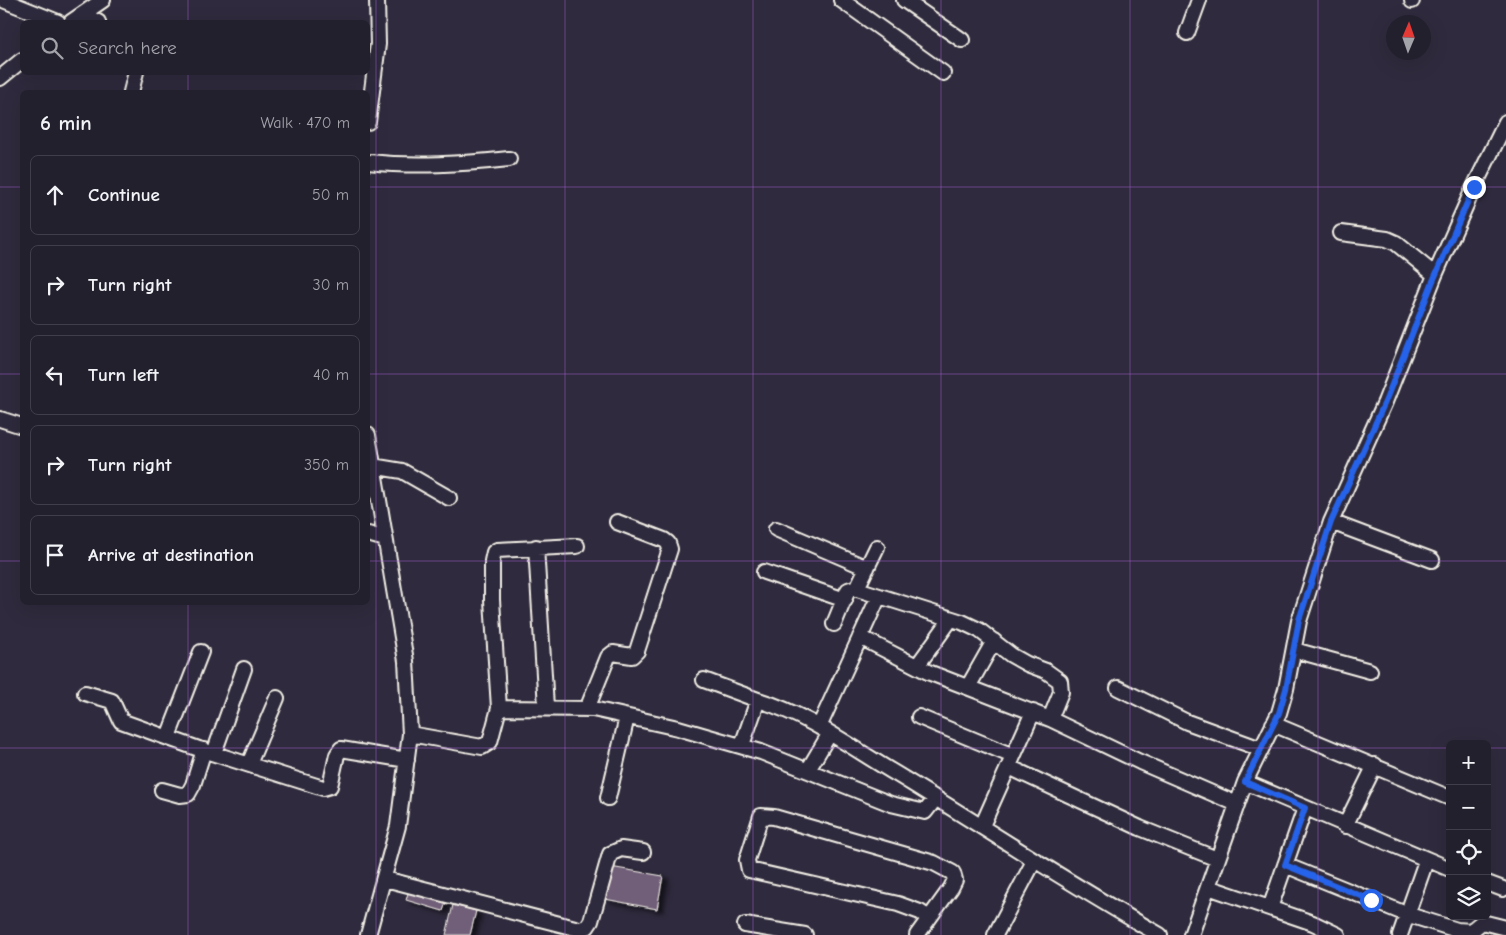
<!DOCTYPE html>
<meta charset="utf-8">
<style>
:root{--surface:#23202e;--page:#2f2d3a;--text:#f1f3f6;--muted:#a3a3aa;--line:#403e4a}
body{margin:0;font-family:"Comic Neue",sans-serif;background:var(--page);color:var(--text)}
.controls{position:absolute;right:15px;bottom:15px;display:grid;overflow:hidden;border-radius:8px;box-shadow:0 5px 20px #0002}
.controls button{width:45px;height:45px;display:grid;place-items:center;padding:0;border:0;border-bottom:1px solid var(--line);background:var(--surface);color:var(--text);font:25px sans-serif}
.compass{position:absolute;left:1386px;top:15px;width:45px;height:45px;border-radius:50%;background:var(--surface);box-shadow:0 5px 20px #0002;rotate:2deg}
.stop{position:absolute;width:15px;height:15px;margin:-11px;border:4px solid #2563eb;border-radius:50%;background:#fff}
.stop.end{background:#2563eb;border-color:#fff;box-shadow:0 1px 5px #0008}
.list{margin:0;padding:0;list-style:none}
h2{display:flex;justify-content:space-between;align-items:center;height:65px;margin:0;padding:0 20px;font-size:21px}
h2 small{font-size:16px;font-weight:400;color:var(--muted)}
.list li{display:grid;grid-template-columns:32px 1fr auto;gap:15px;align-items:center;box-sizing:border-box;height:80px;margin:0 10px 10px;padding:0 10px;border:1px solid var(--line);border-radius:8px}
.list b{display:block;font-size:19px;white-space:nowrap}
.list em{font-size:16px;font-style:normal;color:var(--muted)}
.icon{flex:none;width:28px;height:28px;fill:none;stroke:currentColor;stroke-width:2;stroke-linecap:round;stroke-linejoin:round}
.map{position:relative;flex:none;width:1506px;height:935px;overflow:hidden}
.search{position:absolute;background:var(--surface);box-shadow:0 5px 20px #0002;left:20px;top:20px;width:350px;height:55px;display:flex;align-items:center;gap:12px;box-sizing:border-box;padding:0 18px;border-radius:8px;color:var(--muted);font-size:19px}
.panel{position:absolute;background:var(--surface);box-shadow:0 5px 20px #0002;left:20px;top:90px;width:350px;height:515px;border-radius:8px}
.map>svg:first-child{display:block}
</style>
<div class="map">
<svg width="1506" height="935" viewBox="0 0 1506 935">
<defs>
<filter id="shadow"><feDropShadow dx="5.5" dy="3" stdDeviation="2.5" flood-color="#0009"/></filter>
</defs>
<rect width="100%" height="100%" fill="#2f2a3d"/>
<filter id="ink" filterUnits="userSpaceOnUse"><feTurbulence type="fractalNoise" baseFrequency=".02" numOctaves="2"/><feDisplacementMap in="SourceGraphic" scale="10" xChannelSelector="R" yChannelSelector="G"/><feConvolveMatrix kernelMatrix="1 2 1 2 8 2 1 2 1" color-interpolation-filters="sRGB"/></filter>
<g filter="url(#ink)">
<path fill="#715f79" stroke="#f4f1e8" filter="url(#shadow)" d="M610 867 663 876 657 909 605 899Z
M409 890 446 902 443 911 406 900Z
M453 905 476 911 470 935H446Z"/>
<g fill="none" stroke-linecap="round" stroke-linejoin="round">
<defs>
<path id="minor" d="M3 0 58 22
M841 0 943 73
M904 0 962 40
M1412 1V0
M83 15 98 22
M71 22 103 0
M1187 33 1199 0
M0 78 22 60
M131 92 136 72
M368 122 378 44 377 0
M368 162C416 167 461 164 509 159
M1341 233 1387 239 1396 243 1435 275
M0 419 22 426
M368 435 406 661 410 734 398 826 368 935
M372 466 402 471 449 498
M1331 522 1432 560
M776 529 867 568
M368 534 385 539
M536 547 546 707
M764 572 845 600
M857 588 877 547
M834 624 848 590 854 588 962 622 979 630 1011 655 1027 664 1046 671 1060 681 1061 692 1050 719
M860 637 928 672 1050 719 1140 762 1237 804
M1294 650 1370 671
M917 666 951 619
M704 680 758 700 742 745
M968 687 994 641
M1118 688 1187 722 1261 749
M85 693 112 701 121 721 199 749 323 788 330 786 337 755 341 749 407 760
M758 700C809 715 852 748 898 775 985 828 1071 885 1160 935
M499 708 492 600V561L494 552 497 550 577 546
M587 709 608 657 613 653 632 656 637 651 670 549 668 543 664 540 617 522
M919 717 1013 756
M1273 724 1450 798
M819 727 879 596
M410 734 482 747 490 742 499 708 593 709 678 728 761 752 891 804 925 812 936 798
M168 737 201 652
M214 753 244 669
M249 764 277 698
M1009 767 1140 828 1217 859
M808 770 830 733
M1245 782 1450 869
M162 790 180 795 188 794 193 785 204 750
M608 798 627 717
M982 826 1033 712
M1345 826 1375 765
M1285 865 1406 914 1457 930 1471 931 1482 922 1506 928
M385 879 579 929 587 927 591 921 610 854 621 849 643 852
M1487 883 1503 889
M1208 887 1313 923 1338 935
M1270 908 1305 808
M745 925 805 935
M917 935 951 888 955 880 953 873 934 863 774 817 761 816 747 860 749 870 898 904 920 912 929 918
M995 935 1034 861
M1191 935 1245 782 1279 713 1286 689 1299 621 1331 522 1385 402 1435 275 1474 187 1506 122
M1400 935 1426 861"/>
</defs>
<use href="#minor" stroke="#f4f1e8" stroke-width="18"/>
<use href="#minor" stroke="#2f2a3d" stroke-width="14"/>
</g>
</g>
<g fill="none" stroke-linecap="round" stroke-linejoin="round" filter="url(#ink)">
<path stroke="#2563eb" stroke-width="6" d="M1371 900 1285 865 1305 808 1245 782 1279 713 1286 689 1299 620 1331 522 1385 402 1433 281 1474 187"/>
</g>
<path fill="none" stroke="#995dc9" stroke-width="1" stroke-opacity="0.55" d="M188 0V22M376 0V935M565 0V935M753 0V935M941 0V935M1130 0V935M1318 0V935M188 72V92M0 187H22M368 187H1506M0 374H22M368 374H1506M0 561H22M368 561H1506M188 602V935M0 748H1450M1487 748H1506"/>
</svg>
<div class="controls">
<button>+</button>
<button>−</button>
<button><svg class="icon" aria-label="locate" viewBox="0 0 24 24"><circle cx="12" cy="12" r="6"/><path d="M12 2v4M12 18v4M2 12h4M18 12h4"/></svg></button>
<button><svg class="icon" aria-label="layers" viewBox="0 0 24 24"><path d="M12 4l9 5-9 5-9-5zM3 14l9 5 9-5"/></svg></button>
</div>
<svg class="compass" viewBox="-18 -18 36 36"><path d="M0-13l5 13h-10z" fill="#e53935"/><path d="M0 13l5-13h-10z" fill="#a3a3aa"/></svg>
<div class="stop" style="left:1371px;top:900px"></div>
<div class="stop end" style="left:1474px;top:187px"></div>
<div class="search"><svg class="icon" aria-label="search" viewBox="0 0 24 24"><circle cx="10" cy="10" r="6"/><path d="M15 15l6 6"/></svg>Search here</div>
<section class="panel">
<h2>6 min<small>Walk · 470 m</small></h2>
<ul class="list">
<li><svg class="icon" aria-label="ahead" viewBox="0 0 24 24"><path d="M12 20V5M6 11l6-6 6 6"/></svg><div><b>Continue</b></div><em>50 m</em></li>
<li><svg class="icon" aria-label="right" viewBox="0 0 24 24"><path d="M7 20v-9h11M14 6l5 5-5 5"/></svg><div><b>Turn right</b></div><em>30 m</em></li>
<li><svg class="icon" aria-label="left" viewBox="0 0 24 24"><path d="M17 20v-9H6M10 6l-5 5 5 5"/></svg><div><b>Turn left</b></div><em>40 m</em></li>
<li><svg class="icon" aria-label="right" viewBox="0 0 24 24"><path d="M7 20v-9h11M14 6l5 5-5 5"/></svg><div><b>Turn right</b></div><em>350 m</em></li>
<li><svg class="icon" aria-label="arrive" viewBox="0 0 24 24"><path d="M6 21V4h12l-3 4 3 4H6"/></svg><div><b>Arrive at destination</b></div></li>
</ul>
</section>
</div>
